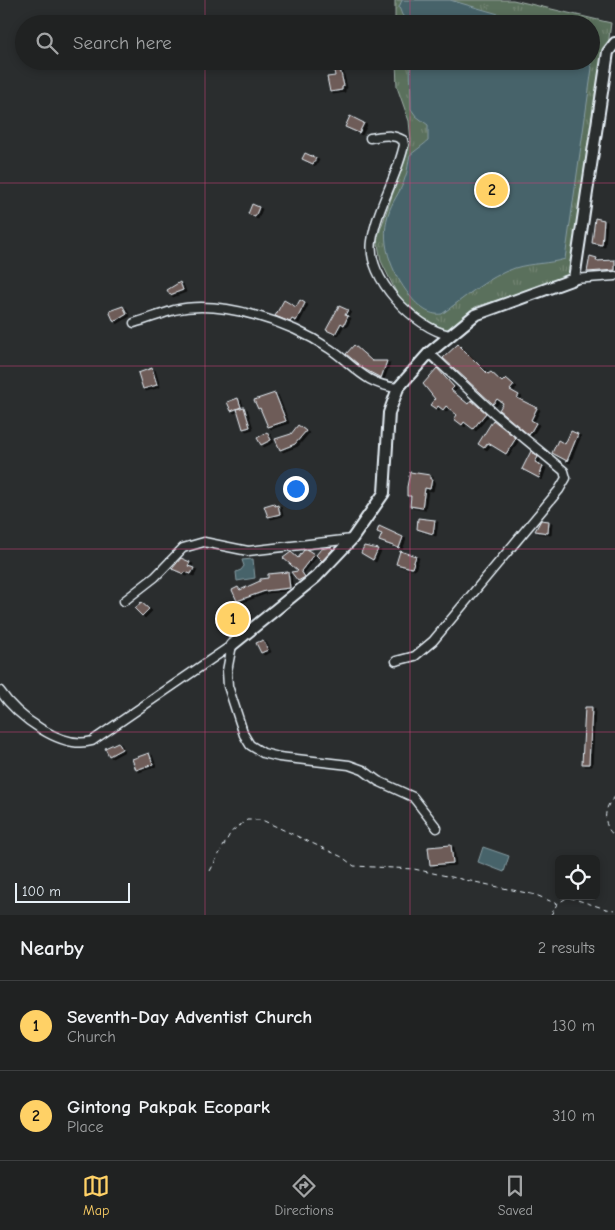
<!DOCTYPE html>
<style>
:root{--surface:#202222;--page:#282a2a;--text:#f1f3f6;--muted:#a2a4a5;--line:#3d3f40;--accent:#ffd166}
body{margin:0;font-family:"Comic Neue",sans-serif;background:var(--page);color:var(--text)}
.controls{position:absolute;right:15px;bottom:15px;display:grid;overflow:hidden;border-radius:8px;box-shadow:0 2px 8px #0003}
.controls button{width:45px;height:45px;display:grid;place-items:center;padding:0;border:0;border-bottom:1px solid var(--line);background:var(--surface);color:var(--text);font:25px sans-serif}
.scale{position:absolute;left:15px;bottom:12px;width:115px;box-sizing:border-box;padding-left:5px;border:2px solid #e8f1f8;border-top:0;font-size:14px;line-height:18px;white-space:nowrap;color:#e8f1f8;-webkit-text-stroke:4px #2a2d2e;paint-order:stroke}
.you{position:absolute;left:295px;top:488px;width:18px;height:18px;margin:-12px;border:4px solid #fff;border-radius:50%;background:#1a73e8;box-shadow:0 0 0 8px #1a73e833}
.badge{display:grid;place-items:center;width:32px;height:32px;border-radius:50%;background:var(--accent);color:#111;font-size:16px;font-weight:700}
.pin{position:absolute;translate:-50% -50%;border:2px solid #fff;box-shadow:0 1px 5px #0006}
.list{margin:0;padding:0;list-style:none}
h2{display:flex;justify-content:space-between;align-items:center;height:65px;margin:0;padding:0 20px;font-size:21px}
h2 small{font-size:16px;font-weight:400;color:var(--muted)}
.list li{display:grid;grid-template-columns:32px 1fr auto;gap:15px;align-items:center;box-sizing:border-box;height:90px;padding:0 20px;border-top:1px solid var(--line)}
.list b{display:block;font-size:19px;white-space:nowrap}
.list p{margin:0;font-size:16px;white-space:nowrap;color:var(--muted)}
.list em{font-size:16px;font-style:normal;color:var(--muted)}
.icon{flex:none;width:28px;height:28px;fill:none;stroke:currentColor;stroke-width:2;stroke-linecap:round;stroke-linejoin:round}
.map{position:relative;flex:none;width:615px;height:915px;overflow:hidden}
.search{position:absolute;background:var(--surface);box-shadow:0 2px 8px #0003;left:15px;right:15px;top:15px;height:55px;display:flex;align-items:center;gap:12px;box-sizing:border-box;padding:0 18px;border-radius:28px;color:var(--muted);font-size:19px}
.sheet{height:245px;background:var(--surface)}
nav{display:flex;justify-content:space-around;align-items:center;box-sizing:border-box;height:70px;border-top:1px solid var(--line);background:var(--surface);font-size:14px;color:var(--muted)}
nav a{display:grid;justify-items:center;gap:2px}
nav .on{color:var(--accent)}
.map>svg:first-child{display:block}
</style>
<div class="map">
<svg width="615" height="915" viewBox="0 0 615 915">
<defs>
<pattern id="park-tufts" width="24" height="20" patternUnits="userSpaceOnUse" patternTransform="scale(1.25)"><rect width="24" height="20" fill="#5a6f5b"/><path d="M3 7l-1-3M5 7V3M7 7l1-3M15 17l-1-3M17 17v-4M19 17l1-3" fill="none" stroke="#728473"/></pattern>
<filter id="shadow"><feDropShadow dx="3" dy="2" stdDeviation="0" flood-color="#0009"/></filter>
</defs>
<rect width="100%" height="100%" fill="#2a2d2e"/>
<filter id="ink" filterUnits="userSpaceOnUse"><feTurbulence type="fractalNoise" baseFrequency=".02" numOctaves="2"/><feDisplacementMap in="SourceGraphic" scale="10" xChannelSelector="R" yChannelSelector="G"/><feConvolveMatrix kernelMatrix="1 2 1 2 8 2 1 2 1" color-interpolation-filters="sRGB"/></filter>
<g filter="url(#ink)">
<path fill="url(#park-tufts)" stroke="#a1b0aa" d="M395 0H513L611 23 578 274 475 307 450 330 429 323 398 296 381 261 377 239 411 141 409 121 397 87 396 61H591V24H395Z"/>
<path fill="#46646a" stroke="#879ca3" d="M402 0H450L533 24H412L402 15 399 7Z
M410 61H590L592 68 565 259C549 264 531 263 515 268 488 277 464 298 442 314 429 316 418 306 410 296 391 272 378 240 390 209 394 199 402 189 405 178 408 171 408 162 410 155L428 141V125L416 116 411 109Z
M253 559 255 578 237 581 236 572 241 570 244 566 242 560Z
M483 847 509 856 504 872 478 862Z"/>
<path fill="#6e5c58" stroke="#e8f1f8" filter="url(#shadow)" d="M340 69 344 86 342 87V90L330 92 327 77 335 76 334 70Z
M350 116 364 123 359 133 345 127Z
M305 153 316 158 313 164 302 159Z
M252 204 259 207 255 217 248 214Z
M595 218 604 220 602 245 592 243Z
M590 256 597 258 596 261 615 260V270L587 272Z
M180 282 183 290 170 295 167 290Z
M284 300 296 307 300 300 305 303 296 321 292 319 290 322 275 316Z
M123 306 127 314 114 322 109 311Z
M339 306 348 310 345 315 348 316 344 325 341 323 335 334 326 330Z
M458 344 488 374 491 372 502 382 506 378 514 385 510 390 519 395 517 398 537 408 531 420 536 423 529 435 499 410 503 403 497 399 493 404 443 358Z
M354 345 372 361H387L381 378 364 369 346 354Z
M152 368 157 385 143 389 138 373Z
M437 368 454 387 451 390 468 404 471 400 486 413 473 429 464 422 462 425 454 419 457 415 446 406 443 410 438 406 436 409 430 405 435 399 423 384Z
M275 393 286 421 268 427 260 408 258 409 254 400Z
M238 398 241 407 231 411 227 402Z
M244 407 250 427 243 429 237 409Z
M493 420 516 438 506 454 488 443 484 448 478 444Z
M298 425 306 431 295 444 280 450 275 439 291 434Z
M571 431 578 434 567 461 552 453 558 440 565 444Z
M267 432 271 440 261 445 257 438Z
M531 451 538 457 535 462 543 466 539 478 522 469Z
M410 472 430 475V479H432L430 489 425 488 422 508 410 506 411 496H407V487Z
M274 503 275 506 278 505 280 514 268 517 264 506Z
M418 518 435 520 433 534 417 529Z
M541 520 549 521 548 533 535 531Z
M379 526 403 537 399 548 379 541 382 534 377 532Z
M364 546 378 549 373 560 361 553Z
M330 547 333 549 322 561 316 555 321 549Z
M304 550H308L314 554 301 571 305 577 298 581 291 572 298 571 283 558 291 552 298 558Z
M400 551 416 556 412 568 396 564Z
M181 558 190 562 188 566 194 568 191 574 185 572 184 574 172 569Z
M288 572 290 588 265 591 237 601 232 590 238 587 240 590 260 581V579L268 578V574Z
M141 602 149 609 142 616 135 609Z
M235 605 244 627 231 634 221 611Z
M263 640 268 650 261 653 256 643Z
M585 707H592L589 764H582Z
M118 742 122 749 109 756 105 748Z
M149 753 153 764 136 770 132 759Z
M451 845 453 863 430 865 428 847Z"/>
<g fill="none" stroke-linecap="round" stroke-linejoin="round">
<defs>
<path id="minor" d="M370 138C383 136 391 133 403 140L404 145C397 178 377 207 372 241 366 278 415 328 449 335
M574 279 615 276
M134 323C147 319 161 314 174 310 222 299 290 322 330 349 355 366 364 384 398 388
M124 601 155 577 183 548 204 542 248 551 352 539
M232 645 227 671 228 686 244 735 250 745 263 753 279 757 349 765 363 770 378 781 413 797 437 828
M396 661 415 656 433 641 559 490 566 478 564 471 495 414 429 353
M0 691C17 716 61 750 92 741L232 645"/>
<path id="tertiary" d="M232 645 316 577 352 539 384 493 389 413 398 388 429 353 475 315 574 279 608 52 615 43"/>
</defs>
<use href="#minor" stroke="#e8f1f8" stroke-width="11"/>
<use href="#tertiary" stroke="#e8f1f8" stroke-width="14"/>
<path stroke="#e8f1f8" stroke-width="1" stroke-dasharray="5 4" stroke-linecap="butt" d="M615 797C603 806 602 827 615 836
M210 871 231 832 247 820H262L342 857 354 866 414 869 536 895 557 904
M551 915 557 904 568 897 606 909 615 910"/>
<use href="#minor" stroke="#2a2d2e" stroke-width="8"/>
<use href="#tertiary" stroke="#2a2d2e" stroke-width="10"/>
</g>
</g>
<path fill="none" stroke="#ca437a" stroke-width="1" stroke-opacity="0.55" d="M205 0V24M410 0V24M205 61V915M410 61V915M0 183H615M0 366H615M0 549H615M0 732H615"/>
</svg>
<div class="controls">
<button><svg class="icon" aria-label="locate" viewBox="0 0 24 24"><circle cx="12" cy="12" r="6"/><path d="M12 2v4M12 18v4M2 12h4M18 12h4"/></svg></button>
</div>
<div class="scale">100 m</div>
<div class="you"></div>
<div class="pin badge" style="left:233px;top:619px">1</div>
<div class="pin badge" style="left:492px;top:190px">2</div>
<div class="search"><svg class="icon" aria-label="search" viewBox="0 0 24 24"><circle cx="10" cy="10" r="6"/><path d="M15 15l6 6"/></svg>Search here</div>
</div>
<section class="sheet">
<h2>Nearby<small>2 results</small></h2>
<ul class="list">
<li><span class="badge">1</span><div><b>Seventh-Day Adventist Church</b><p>Church</p></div><em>130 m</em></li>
<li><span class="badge">2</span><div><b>Gintong Pakpak Ecopark</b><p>Place</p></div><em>310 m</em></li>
</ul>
</section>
<nav>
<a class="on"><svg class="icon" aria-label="map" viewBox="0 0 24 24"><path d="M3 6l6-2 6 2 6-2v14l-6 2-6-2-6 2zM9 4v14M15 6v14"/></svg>Map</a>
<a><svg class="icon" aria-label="directions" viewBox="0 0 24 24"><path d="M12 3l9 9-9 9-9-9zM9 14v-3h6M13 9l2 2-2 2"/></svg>Directions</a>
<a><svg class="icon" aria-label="saved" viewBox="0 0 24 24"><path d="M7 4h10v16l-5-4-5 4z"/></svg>Saved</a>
</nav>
